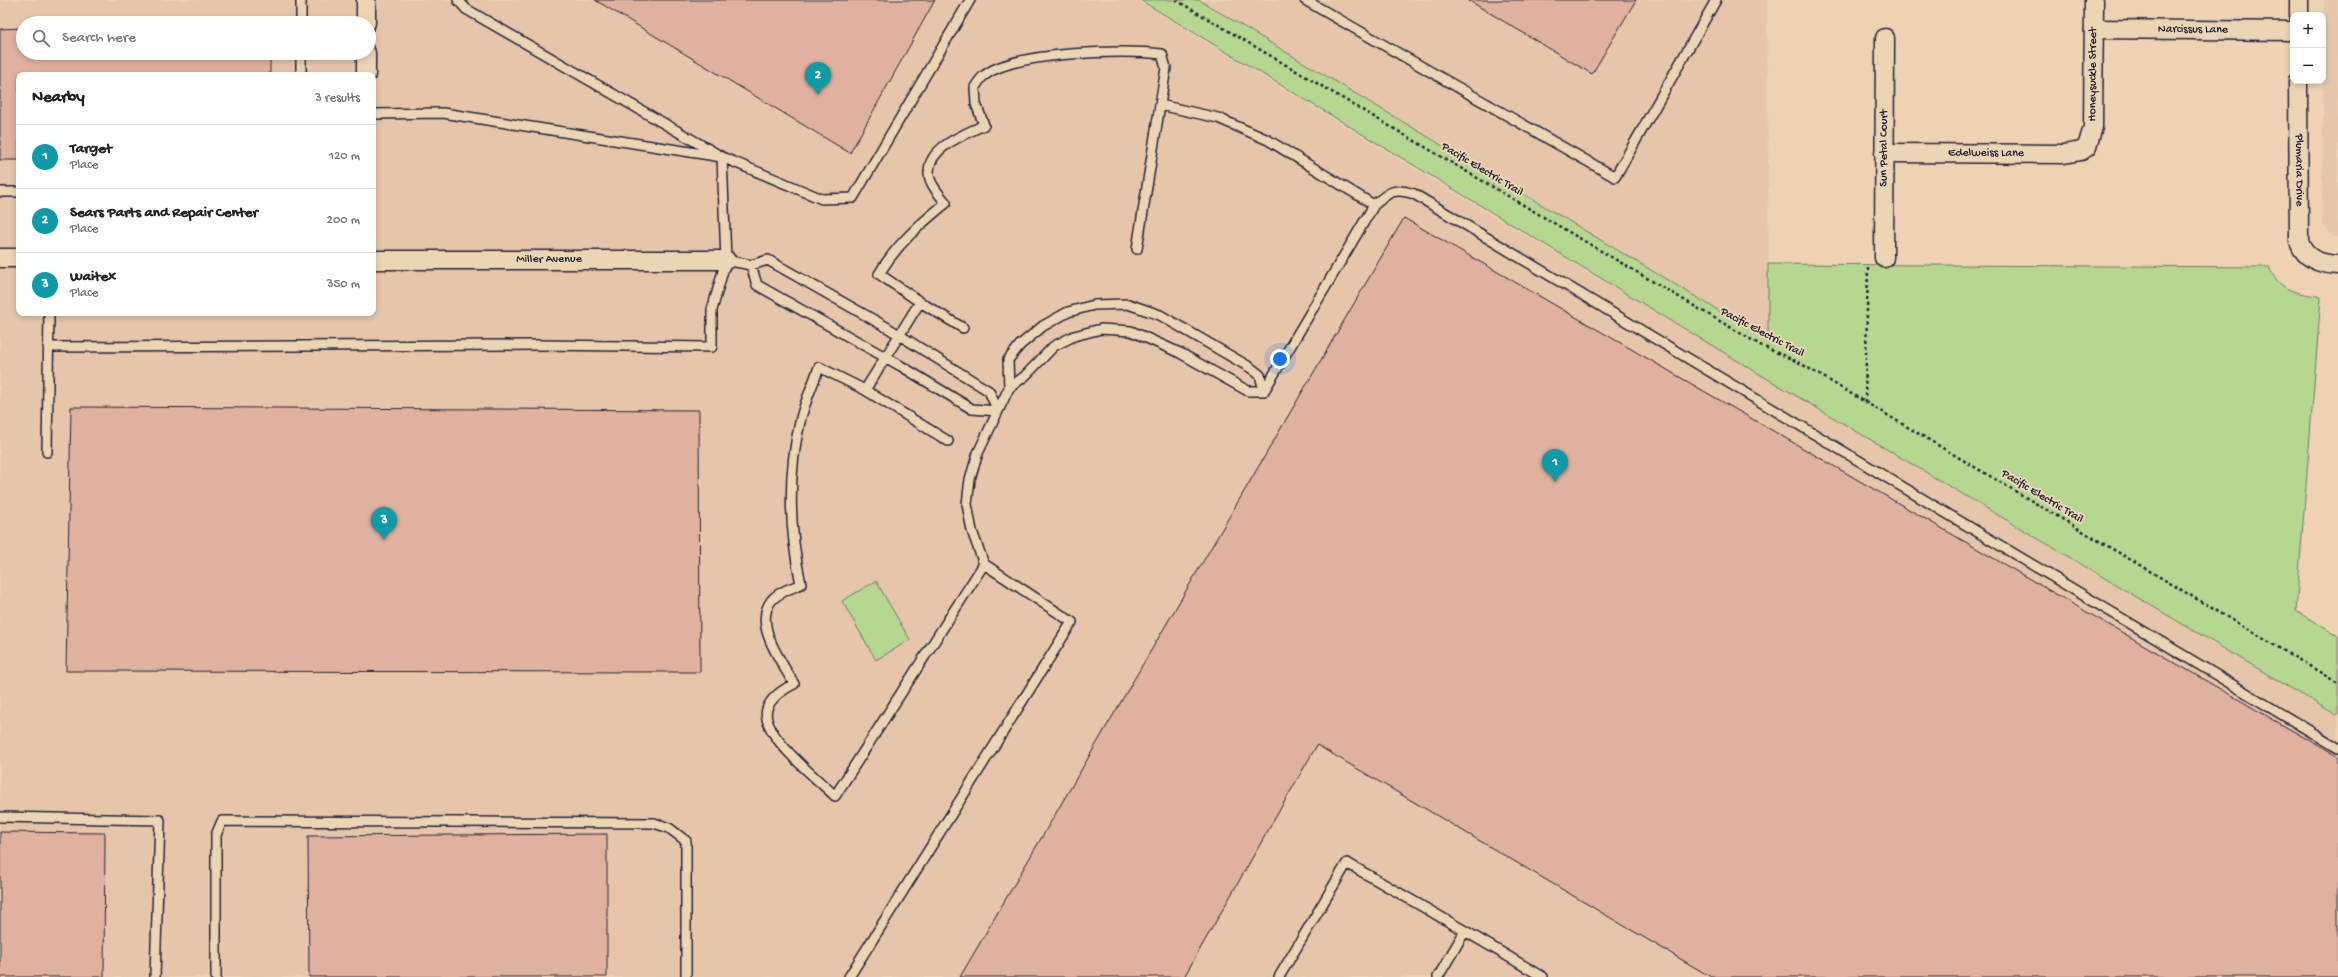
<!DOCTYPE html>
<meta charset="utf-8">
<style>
:root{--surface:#fff;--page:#f6f6f6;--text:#222;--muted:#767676;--line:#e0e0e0;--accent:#b45309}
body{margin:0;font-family:"Gochi Hand",sans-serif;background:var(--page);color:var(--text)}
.controls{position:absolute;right:12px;top:12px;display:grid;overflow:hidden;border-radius:8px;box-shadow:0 2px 6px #0003}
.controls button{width:36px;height:36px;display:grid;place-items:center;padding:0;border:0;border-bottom:1px solid var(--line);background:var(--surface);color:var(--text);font:20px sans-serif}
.you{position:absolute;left:1280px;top:359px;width:14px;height:14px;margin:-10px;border:3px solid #fff;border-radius:50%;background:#1a73e8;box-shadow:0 0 0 6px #1a73e833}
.badge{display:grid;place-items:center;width:26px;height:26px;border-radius:50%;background:var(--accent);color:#fff;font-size:13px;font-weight:700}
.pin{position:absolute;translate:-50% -33px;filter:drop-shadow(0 1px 2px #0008)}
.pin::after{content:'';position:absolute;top:21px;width:14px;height:12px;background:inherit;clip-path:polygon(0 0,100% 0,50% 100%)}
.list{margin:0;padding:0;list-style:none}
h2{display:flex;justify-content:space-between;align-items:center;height:52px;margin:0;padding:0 16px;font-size:17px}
h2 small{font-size:13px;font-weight:400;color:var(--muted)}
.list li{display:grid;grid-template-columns:26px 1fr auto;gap:12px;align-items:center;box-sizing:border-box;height:64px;padding:0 16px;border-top:1px solid var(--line)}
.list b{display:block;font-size:15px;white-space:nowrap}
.list p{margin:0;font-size:13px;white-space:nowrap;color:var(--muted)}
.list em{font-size:13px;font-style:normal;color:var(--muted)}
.icon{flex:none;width:22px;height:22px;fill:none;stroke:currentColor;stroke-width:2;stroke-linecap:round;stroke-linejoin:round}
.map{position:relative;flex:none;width:2338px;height:977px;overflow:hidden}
.search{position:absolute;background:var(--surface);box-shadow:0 2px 6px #0003;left:16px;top:16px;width:360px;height:44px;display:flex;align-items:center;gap:10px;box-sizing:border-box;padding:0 14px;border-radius:22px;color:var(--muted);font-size:15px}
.panel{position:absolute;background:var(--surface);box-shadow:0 2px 6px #0003;left:16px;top:72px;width:360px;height:244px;border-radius:8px}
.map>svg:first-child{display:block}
</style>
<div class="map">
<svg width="2338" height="977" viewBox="0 0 2338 977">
<rect width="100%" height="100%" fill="#eed2b3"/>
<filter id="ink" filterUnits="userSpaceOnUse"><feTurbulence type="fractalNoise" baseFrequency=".025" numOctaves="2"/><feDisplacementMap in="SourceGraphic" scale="8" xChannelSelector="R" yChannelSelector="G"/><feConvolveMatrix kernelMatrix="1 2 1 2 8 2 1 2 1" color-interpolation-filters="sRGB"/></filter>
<g filter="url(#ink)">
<path fill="#e6c5ab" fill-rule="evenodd" d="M0 0H1137L1486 212 2338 717V977H0ZM23 23H369V53H23ZM19 75H373V313H19Z
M1201 0H1767L1769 340Z
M2324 0H2338V237H2333L2322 223Z"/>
<path fill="#b5d790" stroke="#6c7c66" d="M1140 0H1199L1768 340V264L2269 267C2280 293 2297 292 2321 297L2296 611 2338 636V716L1761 375Z
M876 581 910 640 876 660 842 601Z"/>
<path fill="#e1b19f" stroke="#22223b" d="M595 0H935L850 153Z
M1468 0H1636L1592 74Z
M23 28V53H270V75H19V160H0V29Z
M1404 218 2338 757V977H1711L1317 745 1184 977H960Z
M71 407 699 410 700 672 66 671Z
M0 832 105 833 104 977H0Z
M607 834V977H309L308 836Z"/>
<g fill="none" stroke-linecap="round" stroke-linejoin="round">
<defs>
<path id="service" d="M1305 0 1615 177 1716 0
M301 23V0
M301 75V53
M373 114 443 113 722 157 822 199 853 198 970 0
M0 192H19
M1137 249 1160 105
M726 260 751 265 768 260 888 328 989 391 998 411
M751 265 757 285 901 366 972 409 998 411
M920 302 963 328
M48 347 537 345 712 347V310L726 260 722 157 466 9 458 0
M1009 388 1025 376 1054 346 1074 336 1101 329 1131 331 1180 353 1248 391H1264
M865 390 948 441
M1264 391 1374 205C1389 192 1394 187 1414 194L2338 748
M47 452 49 313
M984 564 835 796C818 779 759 734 767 709 771 697 784 689 794 684 782 662 753 625 771 601 778 592 792 588 801 584 789 529 787 477 800 422 804 403 813 385 819 367L865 390 920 302 879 274C897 244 919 225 946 203 939 194 928 183 929 171 930 146 966 134 984 125L976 104 975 87C978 83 981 77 985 75 1014 52 1125 49 1162 54L1166 68 1160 105 1218 118 1268 140 1374 205
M0 817 160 820 155 977
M216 977V835L222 821 654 823 669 828 686 841V977
M849 977 1072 622 984 564 972 531 967 504 970 479 978 453 1009 388 1008 360 1020 345 1043 326 1068 312 1094 305 1128 304 1160 315 1251 368 1260 375 1264 391
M1279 977 1347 863 1465 931
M1438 977 1465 931 1543 977"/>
<g id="minor">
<path d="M2299 15V0"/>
<path d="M366 23V0"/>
<path id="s1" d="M2094 29 2293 31"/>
<path d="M366 75V53"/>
<path id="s2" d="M2298 81 2299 241C2304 259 2320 264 2338 265"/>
<path id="s3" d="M1884 153 2064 154 2081 151 2087 147 2093 127 2094 0"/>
<path d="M0 258H19"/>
<path id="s4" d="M1884 258 1885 38"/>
<path id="s5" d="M373 260H726"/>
</g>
</defs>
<use href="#service" stroke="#22223b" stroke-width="12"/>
<use href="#minor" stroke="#22223b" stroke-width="21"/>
<path stroke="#22223b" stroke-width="2.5" stroke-dasharray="3 3" stroke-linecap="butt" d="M1176 0 1762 346 1798 362 2338 683
M1865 402 1868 265"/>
<use href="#service" stroke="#ebd5b4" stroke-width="9"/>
<use href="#minor" stroke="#ebd5b4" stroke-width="18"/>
</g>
</g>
<g text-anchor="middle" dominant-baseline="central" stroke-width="4" stroke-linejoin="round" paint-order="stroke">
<g font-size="12" fill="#22223b" stroke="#ebd5b4">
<text stroke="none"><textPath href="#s1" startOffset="99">Narcissus Lane</textPath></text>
<text stroke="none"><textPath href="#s3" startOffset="278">Honeysuckle Street</textPath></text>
<text stroke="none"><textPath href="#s4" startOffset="110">Sun Petal Court</textPath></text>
<text stroke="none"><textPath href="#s3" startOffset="102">Edelweiss Lane</textPath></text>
<text transform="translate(1482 170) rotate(31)">Pacific Electric Trail</text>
<text stroke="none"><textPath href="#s2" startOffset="89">Plumaria Drive</textPath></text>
<text stroke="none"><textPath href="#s5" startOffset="176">Miller Avenue</textPath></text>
<text transform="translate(1762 333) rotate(28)">Pacific Electric Trail</text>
<text transform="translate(2042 497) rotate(31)">Pacific Electric Trail</text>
</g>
</g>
</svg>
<div class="controls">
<button>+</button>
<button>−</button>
</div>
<div class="you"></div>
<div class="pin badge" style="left:1555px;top:482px;background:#0f9aa8">1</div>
<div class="pin badge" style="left:818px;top:95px;background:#0f9aa8">2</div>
<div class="pin badge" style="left:384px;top:540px;background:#0f9aa8">3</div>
<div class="search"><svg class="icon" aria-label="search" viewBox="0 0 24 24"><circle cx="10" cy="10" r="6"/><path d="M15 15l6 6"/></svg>Search here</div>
<section class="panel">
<h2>Nearby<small>3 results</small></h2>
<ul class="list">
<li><span class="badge" style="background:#0f9aa8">1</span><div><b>Target</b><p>Place</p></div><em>120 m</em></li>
<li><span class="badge" style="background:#0f9aa8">2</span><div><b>Sears Parts and Repair Center</b><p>Place</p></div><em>200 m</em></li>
<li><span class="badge" style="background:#0f9aa8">3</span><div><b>Waitex</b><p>Place</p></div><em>350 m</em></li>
</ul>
</section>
</div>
